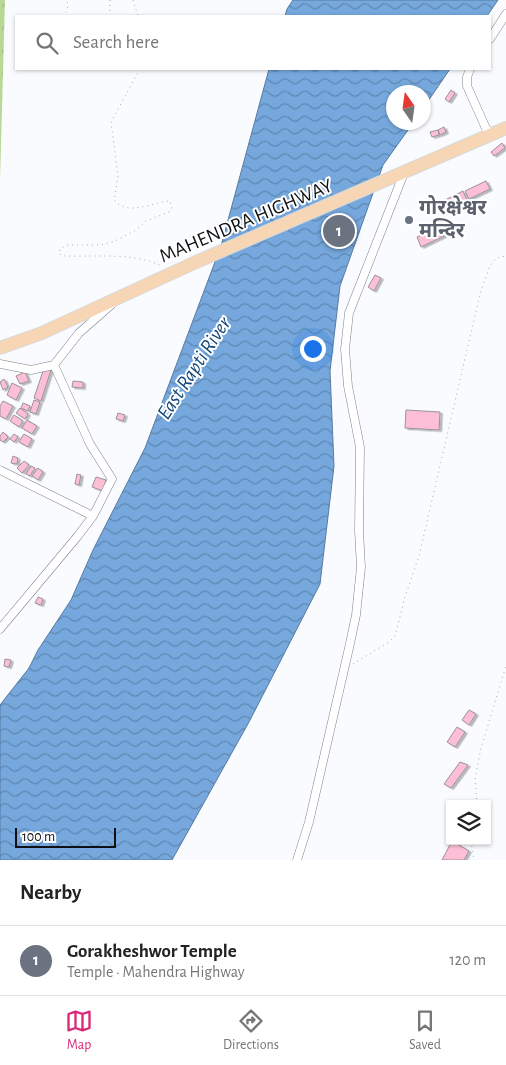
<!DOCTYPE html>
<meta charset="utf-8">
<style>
:root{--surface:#fff;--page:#f6f6f6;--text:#222;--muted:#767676;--line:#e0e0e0;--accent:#db2777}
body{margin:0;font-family:"Alegreya Sans","Noto Sans Devanagari",sans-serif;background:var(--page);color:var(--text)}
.controls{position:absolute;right:15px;bottom:15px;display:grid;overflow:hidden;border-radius:0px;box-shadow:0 1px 4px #0004}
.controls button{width:45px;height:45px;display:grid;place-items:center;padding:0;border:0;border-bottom:1px solid var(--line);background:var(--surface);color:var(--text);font:25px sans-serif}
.compass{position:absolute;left:386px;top:85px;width:45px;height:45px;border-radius:50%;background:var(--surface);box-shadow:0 1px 4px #0004;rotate:347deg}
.scale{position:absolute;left:15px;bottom:12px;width:101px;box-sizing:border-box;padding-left:5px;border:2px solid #0e1013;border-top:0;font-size:14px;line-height:18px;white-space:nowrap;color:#0e1013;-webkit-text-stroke:4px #fff;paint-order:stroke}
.you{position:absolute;left:312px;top:348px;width:18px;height:18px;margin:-12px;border:4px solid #fff;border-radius:50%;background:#1a73e8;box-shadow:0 0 0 8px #1a73e833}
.badge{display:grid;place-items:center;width:32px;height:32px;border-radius:50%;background:var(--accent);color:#fff;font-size:16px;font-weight:700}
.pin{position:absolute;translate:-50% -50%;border:2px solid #fff;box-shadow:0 1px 5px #0006}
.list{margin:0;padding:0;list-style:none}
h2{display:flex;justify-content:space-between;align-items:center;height:65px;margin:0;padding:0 20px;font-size:21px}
h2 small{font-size:16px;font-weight:400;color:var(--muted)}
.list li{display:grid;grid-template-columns:32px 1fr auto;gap:15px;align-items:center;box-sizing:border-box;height:70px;padding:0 20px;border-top:1px solid var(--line)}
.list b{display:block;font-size:19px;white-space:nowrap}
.list p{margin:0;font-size:16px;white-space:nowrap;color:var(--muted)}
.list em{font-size:16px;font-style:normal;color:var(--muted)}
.icon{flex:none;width:28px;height:28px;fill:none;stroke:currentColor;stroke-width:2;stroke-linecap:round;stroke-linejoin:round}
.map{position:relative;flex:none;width:506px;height:860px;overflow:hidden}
.search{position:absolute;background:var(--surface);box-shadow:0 1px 4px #0004;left:15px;right:15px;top:15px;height:55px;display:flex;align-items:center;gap:12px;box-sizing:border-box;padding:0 18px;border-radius:0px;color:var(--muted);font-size:19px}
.sheet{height:135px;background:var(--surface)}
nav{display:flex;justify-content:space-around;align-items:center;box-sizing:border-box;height:70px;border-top:1px solid var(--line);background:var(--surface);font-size:14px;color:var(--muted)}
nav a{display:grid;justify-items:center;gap:2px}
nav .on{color:var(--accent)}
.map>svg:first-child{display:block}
</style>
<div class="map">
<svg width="506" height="860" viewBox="0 0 506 860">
<defs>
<pattern id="forest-crowns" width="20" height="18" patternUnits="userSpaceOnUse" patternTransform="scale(1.25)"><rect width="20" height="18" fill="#b9d896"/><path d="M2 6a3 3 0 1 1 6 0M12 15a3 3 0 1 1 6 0" fill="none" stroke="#9eb880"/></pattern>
<pattern id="water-waves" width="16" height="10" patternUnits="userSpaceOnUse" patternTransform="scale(1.25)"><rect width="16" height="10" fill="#76a8dd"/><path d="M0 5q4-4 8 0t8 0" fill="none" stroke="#5f87b2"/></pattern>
<filter id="shadow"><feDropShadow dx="2.5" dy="1.5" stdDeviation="0" flood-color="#0004"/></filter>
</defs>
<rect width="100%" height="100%" fill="#f9fbff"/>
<path fill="url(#forest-crowns)" d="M0 0H5L0 181Z"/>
<path fill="url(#water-waves)" stroke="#577aa0" d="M293 0H498L487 16H285L287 9Z
M269 69H450L424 107V92H394V122L413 123 383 165 340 286 330 371 334 466 320 584 249 722 172 860H0V705L29 668 38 650 71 600 93 550 145 448 221 246Z"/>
<path fill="#fcbfd6" stroke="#9c9295" filter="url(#shadow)" d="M451 90 455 93 449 102 445 99Z
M444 127 446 132 440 135 438 130Z
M438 130 439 135 432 137 430 132Z
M502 143 505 148 494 156 491 152Z
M486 181 490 189 469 199 465 191Z
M463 191 467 200 445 211 441 202Z
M440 227 444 236 421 247 417 237Z
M375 275 381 278 374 291 368 287Z
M44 368 51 370 41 401 34 398Z
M25 372 29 381 20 384 16 376Z
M4 379 8 387 3 390 0 382Z
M73 381 83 382V388L72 387Z
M12 383 22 388 16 400 7 395Z
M34 400 40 402 36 414 30 412Z
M3 401 13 406 6 419 0 416V406Z
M23 403 30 406 28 411 21 408Z
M20 408 28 414 25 419 16 413Z
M406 410 440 412 439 430 405 428Z
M118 413 125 415 123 421 116 419Z
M14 415 23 421 19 427 10 421Z
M27 420 37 426 32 434 22 428Z
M3 432 8 437 3 442 0 440V436Z
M14 434 18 437 14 442 10 439Z
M24 434 32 439 28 447 19 442Z
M13 456 18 458 17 464 11 463Z
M24 461 29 465 22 473 17 468Z
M31 466 35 468 30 476 26 474Z
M38 468 43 472 38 480 32 476Z
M77 474 81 475 79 485 75 484Z
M96 477 106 480 103 491 92 487Z
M38 597 43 599 41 605 35 603Z
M5 659 11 660 9 667 4 666Z
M469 710 476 714 469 725 462 720Z
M457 727 465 732 455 747 447 742Z
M460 762 468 765 451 788 444 784Z
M452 841 469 851 464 860H442Z"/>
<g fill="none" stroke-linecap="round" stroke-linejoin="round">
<defs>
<path id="minor" d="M490 39 506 14
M470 69 467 77V86L489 135
M0 364 31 370 54 365
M0 470 93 516
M0 629 77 537 93 516 112 479 90 444 54 365 79 333 112 304
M297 860 309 822 349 648 356 615 361 567 359 531 360 447 348 386 345 349 349 313 404 173"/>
<path id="trunk" d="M0 348 42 333 196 262 506 128"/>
</defs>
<use href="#minor" stroke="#7b8087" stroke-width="9"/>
<use href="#trunk" stroke="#d8d9d9" stroke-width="14"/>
<path stroke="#a6a8ab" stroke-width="1" stroke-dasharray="1 4" stroke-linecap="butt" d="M133 0 138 16
M62 16 67 11 68 4 66 0
M110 16V0
M140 69 111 122 118 176 114 200C128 217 152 202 170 201L172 208 169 212 146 221 136 230 115 241 101 245H67L60 249 59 254 65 256C93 257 139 252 163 267
M353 664 389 642 395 636 405 597 419 556 480 294 489 268 496 258 506 256
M477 804 475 779 481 748 506 666
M471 841 474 860"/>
<use href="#minor" stroke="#fff" stroke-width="8"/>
<use href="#trunk" stroke="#f7d6b6" stroke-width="12"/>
</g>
<circle fill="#6b7280" stroke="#fff" stroke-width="2" cx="409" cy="220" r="5"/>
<g text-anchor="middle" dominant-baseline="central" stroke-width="4" stroke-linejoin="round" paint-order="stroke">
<g font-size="20" font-weight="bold" fill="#5b616d" stroke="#fff" text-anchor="start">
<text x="419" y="208">गोरक्षेश्वर<tspan x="419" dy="23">मन्दिर</tspan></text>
</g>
<g font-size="20" fill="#0e1013" stroke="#fff">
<text transform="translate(246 221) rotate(-23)">MAHENDRA HIGHWAY</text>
</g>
<g font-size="21" font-style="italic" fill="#124778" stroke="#fff">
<text transform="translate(194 368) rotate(-57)">East Rapti River</text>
</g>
</g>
</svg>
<div class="controls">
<button><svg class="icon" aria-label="layers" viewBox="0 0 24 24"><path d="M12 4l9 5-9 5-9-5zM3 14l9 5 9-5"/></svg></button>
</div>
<svg class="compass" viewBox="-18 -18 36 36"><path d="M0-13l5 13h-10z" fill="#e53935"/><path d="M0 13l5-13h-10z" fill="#767676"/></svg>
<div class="scale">100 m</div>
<div class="you"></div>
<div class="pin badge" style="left:339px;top:231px;background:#6b7280">1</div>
<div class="search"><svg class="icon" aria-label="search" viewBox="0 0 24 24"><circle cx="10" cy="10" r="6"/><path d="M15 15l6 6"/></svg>Search here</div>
</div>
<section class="sheet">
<h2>Nearby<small></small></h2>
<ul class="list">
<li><span class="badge" style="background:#6b7280">1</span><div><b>Gorakheshwor Temple</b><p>Temple · Mahendra Highway</p></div><em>120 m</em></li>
</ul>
</section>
<nav>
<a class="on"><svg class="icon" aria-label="map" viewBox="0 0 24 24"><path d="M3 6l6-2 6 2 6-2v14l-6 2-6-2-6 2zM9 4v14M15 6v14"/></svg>Map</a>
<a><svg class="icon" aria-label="directions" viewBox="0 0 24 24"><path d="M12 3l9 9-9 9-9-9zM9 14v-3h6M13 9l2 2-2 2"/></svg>Directions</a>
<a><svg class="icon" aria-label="saved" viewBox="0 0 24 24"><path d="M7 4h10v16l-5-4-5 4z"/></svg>Saved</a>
</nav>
